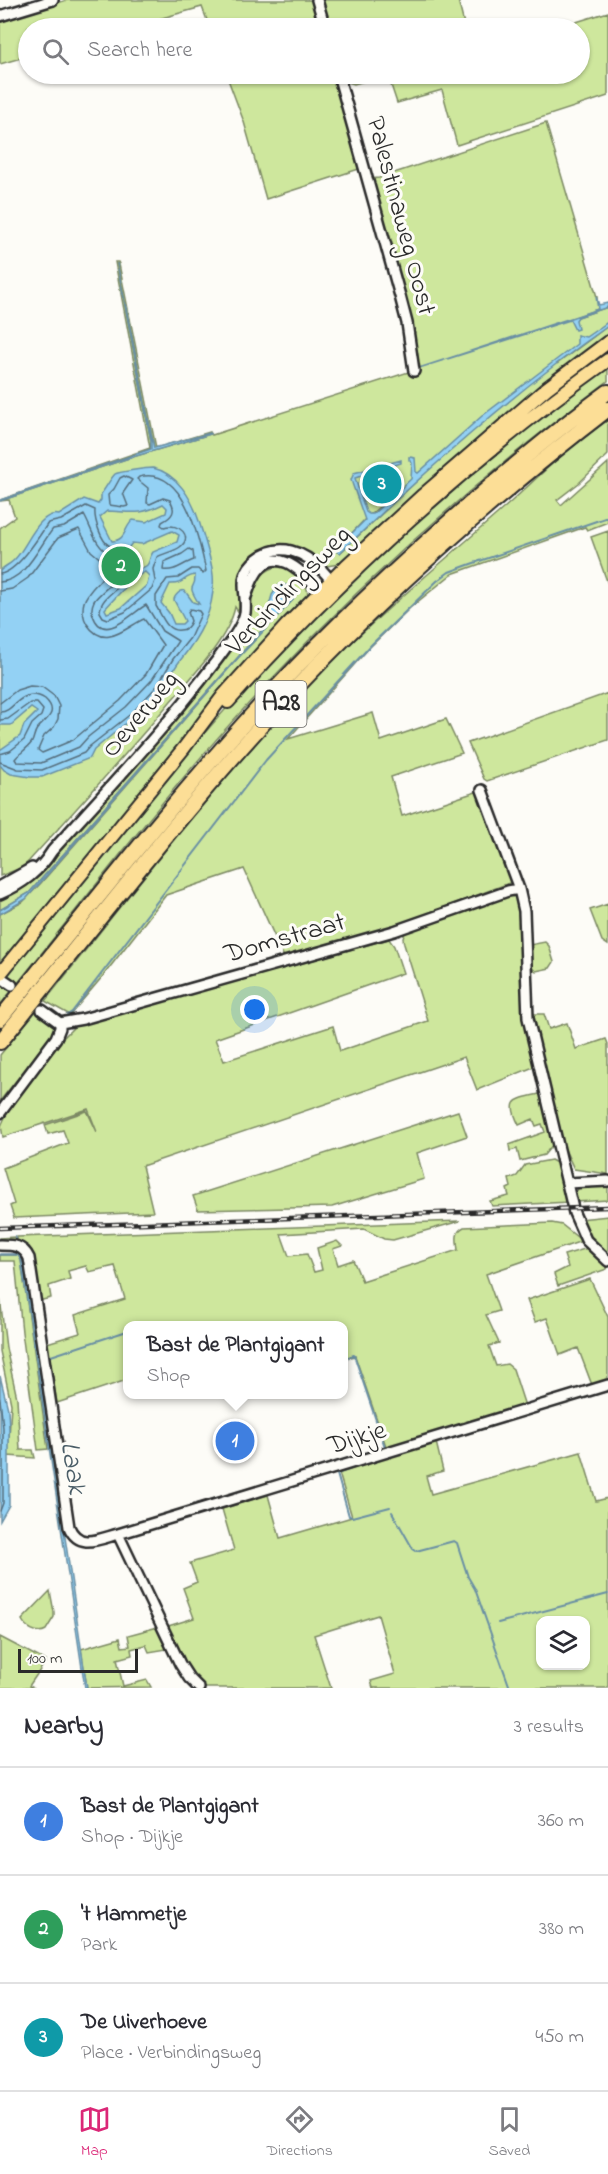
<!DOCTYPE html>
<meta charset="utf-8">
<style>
:root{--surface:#fff;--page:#f7f7f7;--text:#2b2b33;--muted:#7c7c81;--line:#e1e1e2;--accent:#db2777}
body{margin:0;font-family:"Indie Flower",sans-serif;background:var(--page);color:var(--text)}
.controls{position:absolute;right:18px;bottom:18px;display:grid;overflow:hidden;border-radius:12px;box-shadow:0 2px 4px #0004}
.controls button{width:54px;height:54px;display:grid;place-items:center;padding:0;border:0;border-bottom:2px solid var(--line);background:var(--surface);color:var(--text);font:30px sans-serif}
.scale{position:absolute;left:18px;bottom:15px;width:120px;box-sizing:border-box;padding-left:6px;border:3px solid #2b2b2b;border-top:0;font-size:16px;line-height:21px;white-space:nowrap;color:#2b2b2b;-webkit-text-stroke:4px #fdfcf7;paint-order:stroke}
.you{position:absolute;left:255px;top:1010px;width:21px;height:21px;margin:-15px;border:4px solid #fff;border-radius:50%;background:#1a73e8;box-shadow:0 0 0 9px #1a73e833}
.badge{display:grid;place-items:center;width:39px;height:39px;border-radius:50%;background:var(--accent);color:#fff;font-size:20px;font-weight:700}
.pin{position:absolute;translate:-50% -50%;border:3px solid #fff;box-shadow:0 2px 6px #0006}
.popup{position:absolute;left:123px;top:1321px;width:225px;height:78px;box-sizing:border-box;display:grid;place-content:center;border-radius:12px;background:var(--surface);filter:drop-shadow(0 2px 4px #0005);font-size:20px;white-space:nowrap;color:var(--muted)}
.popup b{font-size:22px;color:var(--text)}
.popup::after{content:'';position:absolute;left:50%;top:100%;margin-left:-12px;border:12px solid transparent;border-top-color:var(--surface)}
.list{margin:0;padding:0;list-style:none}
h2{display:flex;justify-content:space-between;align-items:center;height:78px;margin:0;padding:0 24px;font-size:26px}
h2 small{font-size:20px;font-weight:400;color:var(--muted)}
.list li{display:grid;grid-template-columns:39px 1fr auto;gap:18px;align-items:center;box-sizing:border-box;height:108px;padding:0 24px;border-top:2px solid var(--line)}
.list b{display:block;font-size:22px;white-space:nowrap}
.list p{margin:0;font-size:20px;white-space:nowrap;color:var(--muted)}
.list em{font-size:20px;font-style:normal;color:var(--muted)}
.icon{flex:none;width:33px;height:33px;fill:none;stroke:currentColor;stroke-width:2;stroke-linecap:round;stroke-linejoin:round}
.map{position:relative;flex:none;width:608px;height:1688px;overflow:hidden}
.search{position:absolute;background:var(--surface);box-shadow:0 2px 4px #0004;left:18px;right:18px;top:18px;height:66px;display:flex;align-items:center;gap:15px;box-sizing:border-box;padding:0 21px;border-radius:33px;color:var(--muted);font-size:22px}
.sheet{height:402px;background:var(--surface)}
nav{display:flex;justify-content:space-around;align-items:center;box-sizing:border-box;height:84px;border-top:2px solid var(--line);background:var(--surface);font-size:16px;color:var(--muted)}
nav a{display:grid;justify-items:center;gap:3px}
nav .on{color:var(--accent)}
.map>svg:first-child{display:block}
</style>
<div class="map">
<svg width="608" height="1688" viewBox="0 0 608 1688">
<rect width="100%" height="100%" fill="#fdfcf7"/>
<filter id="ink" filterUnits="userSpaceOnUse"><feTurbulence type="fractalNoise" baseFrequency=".0167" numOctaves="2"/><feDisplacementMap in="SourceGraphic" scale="12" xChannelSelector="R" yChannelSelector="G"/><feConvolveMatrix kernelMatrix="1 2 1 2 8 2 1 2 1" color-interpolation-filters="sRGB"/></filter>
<g filter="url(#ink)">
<path fill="#cee79d" stroke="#7c8964" stroke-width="1.5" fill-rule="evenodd" d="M67 0H315L323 28H210L202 7 126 28H28V56L0 64V20Z
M320 0H458L465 28H329Z
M608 12V96L457 145 442 90 397 103 390 82 416 74H580V28H557Z
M226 74H336L362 168 266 199 244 122Z
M342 74H390L354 84 344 81Z
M546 123 597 297 598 309 570 319H576L578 317 608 307V322L557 364 608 326V339L422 493 389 517 339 564 327 566 272 548 240 579 239 613 235 607C229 638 191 678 170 702 125 756 77 808 29 861L21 868 0 876V528L15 517 9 500 0 501 126 459 211 434 210 433 157 449 154 448 117 263 151 441V449L0 500 150 448 115 262H118L119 264 156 448 210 432 212 435 418 369V366L370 179 379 178ZM524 388 450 450 340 553 336 550 365 519 406 484Z
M608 362V381C484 473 369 575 263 688 169 788 86 899 0 1005V983L15 982 6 975 158 786 260 670 430 505Z
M608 420V455L579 483 557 500 561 505 608 463V522L587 530 585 527 452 574 410 608 370 647 288 739 373 713 381 741 446 719 462 753 391 777 402 816 479 791 512 882 392 927 284 957 244 869 166 895 103 976 70 1015 45 1001C130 895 213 786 306 688 368 623 437 567 504 508 520 494 535 479 551 465 569 449 589 434 608 420Z
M608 531V584L591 537Z
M276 567C292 567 308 580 308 596L5 961 3 960 0 963V914L23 902 41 883 238 658 293 600V588L285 585 276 588 270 602 263 629 29 893 0 910V896L17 888 192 698 246 628C255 605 246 576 276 567Z
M608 693V740L487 781 484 779 468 743Z
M513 893 516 897 521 929 522 1000 536 1066 477 1090 464 1057 142 1166 153 1212 14 1218 10 1206 14 1204 3 1168 68 1143 63 1130 48 1134 45 1125 87 1111 97 1132 88 1109 3 1137 1 1126 7 1113 61 1040 75 1026 389 939 394 946 403 973 215 1039 224 1061 333 1026 340 1051 428 1021 404 944 403 938 405 933Z
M608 904V945L602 941 590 910Z
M545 942 549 946 554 962 550 968 536 971 529 966V945Z
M37 1010 53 1023 57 1030 0 1107V1103L54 1032 0 1101V1055Z
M532 1014H544L549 1029 567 1023 576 1049 606 1039 608 1044V1174L574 1169 563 1145 531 1015Z
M539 1094 543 1095 554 1143 544 1155 520 1161 517 1149 510 1151 509 1145 545 1132 542 1124 536 1126 533 1119 519 1125C506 1099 515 1100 539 1094Z
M458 1111 467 1136 417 1153 424 1179 332 1207 198 1210 193 1196Z
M551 1160 560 1165 569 1202 492 1206 490 1201 509 1196 507 1189 511 1187 509 1179 517 1176 525 1165Z
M608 1184V1200L575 1202V1193L581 1185Z
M608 1216V1256L591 1240 580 1219Z
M460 1221 393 1240 384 1239 364 1229 281 1234 289 1256 307 1254 314 1272 322 1270 317 1248 337 1241 342 1246 333 1249 338 1265 353 1260 362 1281 458 1250C457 1241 454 1232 464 1227L552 1223 562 1225 582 1241 486 1274 499 1311 486 1315 499 1343 489 1346 496 1366 507 1364 513 1369 525 1406 387 1449 355 1356 343 1359V1326H127V1380L57 1403 47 1343 80 1333 75 1315 125 1299 115 1266 89 1272 86 1266 68 1271 70 1279 49 1286 51 1298 38 1301 30 1252 0 1243V1238L14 1237 15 1241H17V1237Z
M588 1248 608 1265 607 1269 558 1286 554 1274 568 1267 564 1255Z
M0 1255H18L21 1260 48 1449 38 1450 22 1332 15 1261H0Z
M590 1279 608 1317V1381L592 1385 578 1348 560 1355 547 1318 535 1322 527 1300Z
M0 1297 6 1348 17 1398 20 1450H33L35 1458 8 1456 11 1404 0 1351Z
M436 1442 443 1471 426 1476 431 1494 581 1452 596 1501 608 1498V1688H373L371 1681 395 1674 378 1615 314 1635 331 1688H205C186 1672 176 1650 165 1627L194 1618 183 1588 197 1582 190 1563 234 1550 222 1509 268 1495 280 1538 352 1517 339 1473ZM540 1620H586V1666H540Z
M50 1591 54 1612V1617L46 1630C37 1635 26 1628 22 1620Z
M158 1627 167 1649 149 1652 146 1645 131 1649 132 1655 117 1659 123 1686 147 1680 151 1687 87 1688 81 1649 120 1638 122 1647 130 1646 128 1635Z
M0 1637 46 1661 29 1686 34 1688H0Z"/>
<path fill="#93d1f4" stroke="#698fa4" stroke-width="1.5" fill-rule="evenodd" d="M117 263 154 448 210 433 211 434 126 459 0 501V500L151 449V441Z
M596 297 599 305 608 303V307L578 317 576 320 578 329 575 330 570 320 419 368 598 309Z
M608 322V326C514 392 428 469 344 549L340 553 337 552V548L365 520 351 480 354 473 401 460V463L355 478 366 512 369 514H373L411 479 412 463 409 460V457L415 458 416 472 418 473 482 416 577 344V335L586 337Z
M153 468C177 473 192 499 199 521 204 538 211 557 213 575 216 609 199 637 179 662 172 671 169 681 162 689 141 713 117 730 94 750L90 758 42 777H30L11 774 4 770 0 765V750L20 736 24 725 37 712 31 708 11 725H0V571C4 566 11 564 15 559 27 547 39 510 59 515L84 499 98 504 101 500V494C106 488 110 479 115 474 118 472 147 468 153 468ZM163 504 167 508 166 513 146 522 133 520C124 527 126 541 112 541L100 517 107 511C132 512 139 516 163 504ZM172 531 179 535 177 542 153 552C146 562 153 565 138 569L126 560V551L132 543 142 544ZM145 572 149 576 147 585 121 608 107 613 105 609C114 599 134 576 145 572ZM195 575C196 592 185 581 199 604L193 602 185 591C181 589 174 596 174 600L185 621 182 624H174L169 613 161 603 170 584C184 585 184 576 195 575Z
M279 585C286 584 294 586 296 594L293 600 238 658 26 899 0 914V910L29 893 263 629 272 595Z
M0 1254H20L26 1270 87 1688H85L21 1260 18 1255H0Z
M0 1376 8 1409 9 1428V1505L0 1521Z"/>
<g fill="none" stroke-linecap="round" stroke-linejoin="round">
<path stroke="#556d7b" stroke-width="1.5" d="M124 476 132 480 123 493 128 506 124 507 109 505 108 495 114 489 120 478Z
M189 549 193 551 194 560C182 564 175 572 163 570L164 562 182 554Z
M0 574C17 572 39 537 48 523L61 520 86 506 95 510C94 519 101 542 110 546 113 547 116 547 120 548V561L130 573C124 588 100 595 100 612L103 617 108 619 125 612 152 589 155 581 153 569 157 557C164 553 173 552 180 547 194 537 179 522 164 527L161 525 162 522C172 517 177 511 170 500L163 498 150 504 147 503 148 488 137 479 139 477C185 465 199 540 206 571L203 574 198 569H192L178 578 167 579 156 596V606C162 615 166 632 180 630 186 630 189 627 191 621L188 612 190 609 199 611 201 614 190 638 173 659 157 686 132 713 90 746 84 753 42 770 18 769 0 762
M0 582C26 580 39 546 53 529L64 527 84 515C92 529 95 547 111 555L113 565 120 574C114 584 101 591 94 601 92 605 91 610 93 615 103 646 134 611 146 605L162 631 178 641 151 681 126 707 88 737 79 747 41 763 17 762 15 759C20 753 27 749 32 742 34 738 34 733 37 729 45 720 60 713 45 699 39 695 33 694 27 696 16 699 11 712 0 712
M0 591 12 589 28 578 58 538 79 529 91 551 103 561 107 572C100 582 88 590 84 602 82 609 83 618 87 624 105 651 126 627 144 619L163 645 146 674 120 701 73 740 42 753 38 750 44 736 54 727 58 719 59 706 54 696 42 687 30 686 17 690 0 703
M0 720 8 719 30 703H37L43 710 41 716 32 724 24 740 10 751 0 754
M0 1399 3 1428V1503L0 1511"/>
<path stroke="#698fa4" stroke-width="2" d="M67 1015 72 1012 266 760 372 644 437 581 449 572 471 564 608 517
M15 1236 16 1241
M145 1326H147
M48 1357 127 1331
M343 1359 354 1355 386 1450
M388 1456 337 1474 349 1516 352 1517 390 1507
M392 1512 413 1549 416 1551 454 1541 457 1543 468 1577 475 1589 510 1688
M498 1623 608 1594
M517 1688H523"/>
<defs>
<path id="minor" d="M317 0 325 28
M0 16 53 0
M338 74 400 296 407 323 414 371
M245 599C248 592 250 584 254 577 274 540 303 573 321 591H327
M482 790 519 889 524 911 528 1018 574 1213 586 1240 608 1261
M0 886 32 868
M0 894C22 884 39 872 52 851 114 782 179 714 233 638 238 630 243 623 245 613 248 591 235 577 257 559 280 541 304 552 322 570 326 575 331 578 332 585
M3 979 12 985
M42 1010 60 1023 83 1019 394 931 508 891 519 889
M0 1113 56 1038 60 1028V1023
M567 1183 608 1181
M0 1245C13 1245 23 1245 29 1258L69 1527C79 1550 99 1539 118 1534L608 1385
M118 1534 180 1664 189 1678 199 1688"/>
<path id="major" d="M228 702C342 575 470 459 608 360
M0 974 184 748 223 696 286 626 346 566 423 495 547 388 608 342"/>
<path id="highway" d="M0 1019C85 914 167 808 258 708 315 645 376 587 440 530 494 482 549 435 608 392
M0 1042C89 933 174 821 269 717 372 604 487 502 608 409"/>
</defs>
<use href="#minor" stroke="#2b2b2b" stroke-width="14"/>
<use href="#major" stroke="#2b2b2b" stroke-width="16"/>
<use href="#highway" stroke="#2b2b2b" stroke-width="18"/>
<use href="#minor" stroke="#fdfcf7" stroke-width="9"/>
<use href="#major" stroke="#fcde96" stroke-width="12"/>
<use href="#highway" stroke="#fcde96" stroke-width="14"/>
<defs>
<path id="rail" d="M0 1228 608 1207"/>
</defs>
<use href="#rail" stroke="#2b2b2b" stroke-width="4.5"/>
<use href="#rail" stroke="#fdfcf7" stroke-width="2" stroke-dasharray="7" stroke-linecap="butt"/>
</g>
</g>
<g text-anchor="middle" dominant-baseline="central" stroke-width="6" stroke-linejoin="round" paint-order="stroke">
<rect fill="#fdfcf7" stroke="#6a6a68" stroke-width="1.5" x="255.5" y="681" width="51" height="46" rx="4.5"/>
<g font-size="26" font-weight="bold" fill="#2b2b2b">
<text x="281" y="704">A28</text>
</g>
<g font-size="27" fill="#2b2b2b" stroke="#fdfcf7">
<text transform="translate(400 216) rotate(75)">Palestinaweg Oost</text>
<text transform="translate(289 591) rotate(-46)">Verbindingsweg</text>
<text transform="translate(141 715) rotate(-50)">Oeverweg</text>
<text transform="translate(285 939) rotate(-16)">Domstraat</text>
<text transform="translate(357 1439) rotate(-17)">Dijkje</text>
</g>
<g font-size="28" font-style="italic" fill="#4a5d67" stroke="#fdfcf7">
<text transform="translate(72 1468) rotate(81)">Laak</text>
</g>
</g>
</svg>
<div class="controls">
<button><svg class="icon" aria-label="layers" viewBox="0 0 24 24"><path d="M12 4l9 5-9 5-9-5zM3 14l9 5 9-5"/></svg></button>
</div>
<div class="scale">100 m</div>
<div class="you"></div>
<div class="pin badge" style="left:235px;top:1441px;background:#3f7fe0">1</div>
<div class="popup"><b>Bast de Plantgigant</b>Shop</div>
<div class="pin badge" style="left:121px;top:566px;background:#2e9e5b">2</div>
<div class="pin badge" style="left:382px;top:484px;background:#0f9aa8">3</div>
<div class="search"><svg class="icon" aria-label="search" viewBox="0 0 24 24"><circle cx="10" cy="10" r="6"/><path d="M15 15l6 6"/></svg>Search here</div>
</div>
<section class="sheet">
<h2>Nearby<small>3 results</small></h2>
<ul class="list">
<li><span class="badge" style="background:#3f7fe0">1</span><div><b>Bast de Plantgigant</b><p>Shop · Dijkje</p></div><em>360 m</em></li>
<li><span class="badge" style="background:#2e9e5b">2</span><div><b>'t Hammetje</b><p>Park</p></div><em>380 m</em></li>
<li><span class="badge" style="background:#0f9aa8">3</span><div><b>De Uiverhoeve</b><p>Place · Verbindingsweg</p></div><em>450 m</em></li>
</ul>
</section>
<nav>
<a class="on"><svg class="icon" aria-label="map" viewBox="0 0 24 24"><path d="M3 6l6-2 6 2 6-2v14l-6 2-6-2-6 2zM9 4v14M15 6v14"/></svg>Map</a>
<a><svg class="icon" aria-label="directions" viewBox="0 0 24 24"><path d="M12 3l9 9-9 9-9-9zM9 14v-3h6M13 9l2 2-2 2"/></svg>Directions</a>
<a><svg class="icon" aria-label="saved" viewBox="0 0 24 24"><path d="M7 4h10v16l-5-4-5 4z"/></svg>Saved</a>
</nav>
